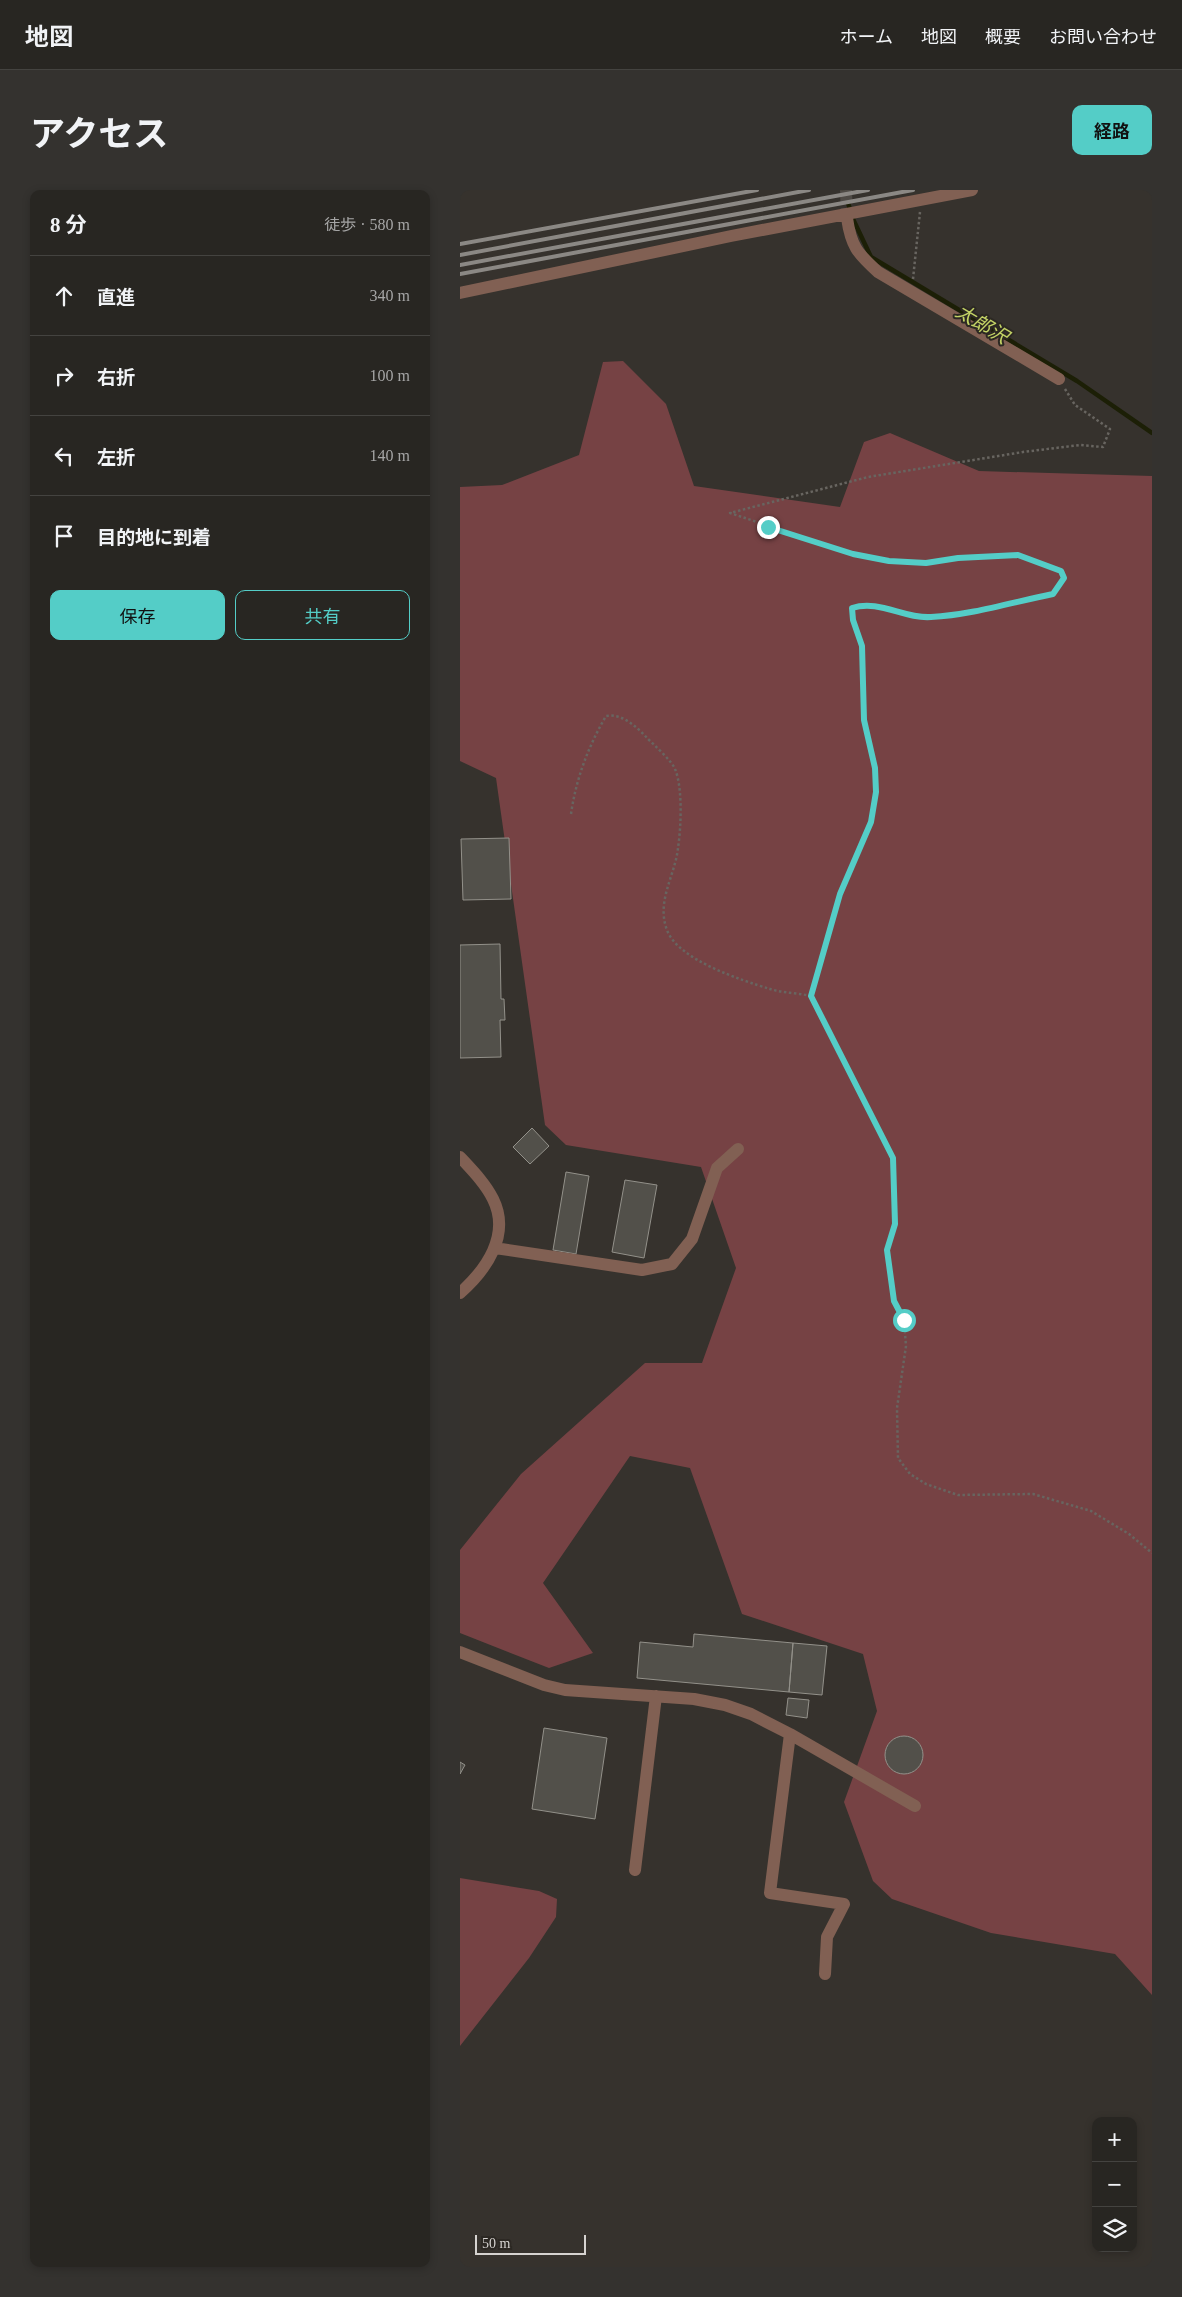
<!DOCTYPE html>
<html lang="ja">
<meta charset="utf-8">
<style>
:root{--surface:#282622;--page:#34322f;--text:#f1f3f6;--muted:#a5a5a5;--line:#444340;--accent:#54cdc7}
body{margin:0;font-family:"Times New Roman","Noto Sans JP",serif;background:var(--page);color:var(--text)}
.controls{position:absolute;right:15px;bottom:15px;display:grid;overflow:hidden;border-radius:10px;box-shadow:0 2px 8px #0003}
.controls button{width:45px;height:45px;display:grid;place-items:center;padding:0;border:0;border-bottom:1px solid var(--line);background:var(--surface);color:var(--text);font:25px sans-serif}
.scale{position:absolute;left:15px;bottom:12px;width:111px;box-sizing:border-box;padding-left:5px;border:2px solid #d6d3d0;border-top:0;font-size:14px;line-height:18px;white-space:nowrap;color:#d6d3d0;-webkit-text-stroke:4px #2c2823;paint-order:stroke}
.stop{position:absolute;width:15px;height:15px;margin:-11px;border:4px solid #54cdc7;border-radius:50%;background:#fff}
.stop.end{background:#54cdc7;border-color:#fff;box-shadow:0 1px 5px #0008}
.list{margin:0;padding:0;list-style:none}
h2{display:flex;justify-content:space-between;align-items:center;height:65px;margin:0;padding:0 20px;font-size:21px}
h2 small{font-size:16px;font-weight:400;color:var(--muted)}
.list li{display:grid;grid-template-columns:32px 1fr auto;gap:15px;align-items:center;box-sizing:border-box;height:80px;padding:0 20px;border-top:1px solid var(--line)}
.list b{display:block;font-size:19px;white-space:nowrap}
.list em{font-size:16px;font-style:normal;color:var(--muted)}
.actions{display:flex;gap:10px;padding:15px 20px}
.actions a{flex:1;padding:11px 0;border:1px solid var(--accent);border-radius:10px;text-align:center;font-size:18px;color:var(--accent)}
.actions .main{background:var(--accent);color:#111}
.icon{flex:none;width:28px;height:28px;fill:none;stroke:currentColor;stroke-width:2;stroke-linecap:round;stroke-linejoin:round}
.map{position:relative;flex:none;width:692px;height:2077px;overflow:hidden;border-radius:10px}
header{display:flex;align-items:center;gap:30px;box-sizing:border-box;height:70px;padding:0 25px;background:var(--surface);border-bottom:1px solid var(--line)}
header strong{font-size:24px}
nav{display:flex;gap:28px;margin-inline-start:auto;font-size:18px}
.intro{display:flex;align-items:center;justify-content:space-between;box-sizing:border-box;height:120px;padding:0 30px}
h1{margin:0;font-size:35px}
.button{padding:12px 22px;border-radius:10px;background:var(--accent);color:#111;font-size:18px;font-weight:700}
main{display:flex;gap:30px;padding:0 30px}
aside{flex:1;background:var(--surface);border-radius:10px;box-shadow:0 2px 8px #0003}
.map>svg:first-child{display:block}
</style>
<header>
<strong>地図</strong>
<nav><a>ホーム</a><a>地図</a><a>概要</a><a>お問い合わせ</a></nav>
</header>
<div class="intro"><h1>アクセス</h1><a class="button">経路</a></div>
<main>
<aside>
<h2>8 分<small>徒歩 · 580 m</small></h2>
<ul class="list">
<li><svg class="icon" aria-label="ahead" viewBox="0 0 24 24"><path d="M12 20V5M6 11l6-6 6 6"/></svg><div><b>直進</b></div><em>340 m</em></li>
<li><svg class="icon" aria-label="right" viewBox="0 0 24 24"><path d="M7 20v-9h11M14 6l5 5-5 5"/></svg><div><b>右折</b></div><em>100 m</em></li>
<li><svg class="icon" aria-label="left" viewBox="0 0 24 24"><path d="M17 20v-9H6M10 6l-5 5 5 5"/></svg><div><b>左折</b></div><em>140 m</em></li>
<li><svg class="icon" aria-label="arrive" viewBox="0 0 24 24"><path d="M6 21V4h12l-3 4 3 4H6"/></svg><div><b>目的地に到着</b></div></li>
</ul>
<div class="actions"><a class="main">保存</a><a>共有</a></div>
</aside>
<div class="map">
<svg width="692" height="2077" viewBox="0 0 692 2077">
<rect width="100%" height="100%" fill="#36322d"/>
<path fill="#764244" d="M163 171 206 214 234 296 380 317 404 252 430 243 519 281 692 286V1805L655 1764 531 1743 432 1709 413 1691 384 1612 417 1521 403 1464 282 1424 230 1278 170 1266 83 1393 133 1463 89 1478 0 1443V1360L61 1284 185 1173H242L276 1078 241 977 106 955 85 935 36 588 0 571V297L42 295 119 265 143 172Z
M0 1688 79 1701 97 1709 96 1727 69 1768 0 1856Z"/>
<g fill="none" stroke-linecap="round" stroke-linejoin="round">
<path stroke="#1c1f06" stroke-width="4.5" d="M384 0 393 29 411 67 617 191 692 243"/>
</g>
<path fill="#52504a" stroke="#93918a" d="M49 648 51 709 3 710 1 649Z
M40 754 41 809H44L45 830H40L41 867 0 868V755Z
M72 938 89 956 70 974 53 957Z
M106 982 129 986 116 1064 93 1060Z
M165 990 197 995 184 1068 152 1062Z
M234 1444 333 1453 329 1502 177 1488 180 1452 233 1457Z
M333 1453 367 1456 362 1505 329 1502Z
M328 1508 349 1510 347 1528 326 1525Z
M84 1538 147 1548 135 1629 72 1619Z
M425 1565a19 19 0 1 1 38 0a19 19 0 1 1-38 0Z
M0 1572 5 1575 0 1584Z"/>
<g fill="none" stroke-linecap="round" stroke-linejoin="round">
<path stroke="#4e4a45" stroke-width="12" stroke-dasharray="12 6" stroke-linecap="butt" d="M386 0 387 28"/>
<path stroke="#686560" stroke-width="2.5" stroke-dasharray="2.5 2.5" stroke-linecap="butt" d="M453 89 460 22
M605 199 615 215 650 239 643 257 620 255 563 262 408 287 270 323 393 364 429 371 466 373 498 368 558 365 601 381 604 388 593 404C553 412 512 425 471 427 444 429 419 410 392 418L393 430 403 456 404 530 415 578 416 602 411 632 380 704 351 806 425 949 433 968 435 1005V1035L427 1060 429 1082 434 1111 444 1130 446 1156 437 1218 438 1268 450 1284 466 1294 498 1305 573 1304 631 1321 669 1344 692 1363
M111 624C116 589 128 557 146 526 162 523 177 537 187 548 194 555 212 571 215 579 223 598 221 638 218 658 215 686 196 711 207 740 218 770 281 790 310 799 323 803 338 803 351 806"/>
<path stroke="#816053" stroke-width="12" d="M387 28C391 56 397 63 418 82L599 189
M0 103 271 46 512 0
M0 967C12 980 25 993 33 1009 51 1045 26 1080 0 1103
M35 1058 182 1080 212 1074 232 1049 257 978 278 959
M0 1462 84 1495 105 1500 234 1509 265 1515 291 1524 330 1544 455 1616
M330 1544 310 1703 384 1714 367 1747 365 1784
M175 1680 196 1506"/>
<path stroke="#8b8884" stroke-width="4" d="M0 54 297 0
M0 65 349 0
M0 75 408 0
M0 84 453 0"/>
</g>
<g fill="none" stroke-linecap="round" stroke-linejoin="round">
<path stroke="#54cdc7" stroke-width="6" d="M308 337 393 364 429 371 466 373 498 368 558 365 601 381 604 388 593 404C553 412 512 425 471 427 444 429 419 409 392 418L393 430 402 456 404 530 415 578 416 602 411 632 380 704 351 806 433 968 435 1034 427 1060 434 1111 444 1130"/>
</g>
<g text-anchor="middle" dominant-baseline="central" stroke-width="4" stroke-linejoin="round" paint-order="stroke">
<g font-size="19" font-style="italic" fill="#c3d365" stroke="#2c2823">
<text transform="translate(522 134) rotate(31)">太郎沢</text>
</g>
</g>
</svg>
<div class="controls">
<button>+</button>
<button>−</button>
<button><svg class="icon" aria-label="layers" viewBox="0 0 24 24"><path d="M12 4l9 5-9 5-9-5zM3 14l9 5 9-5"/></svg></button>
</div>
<div class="scale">50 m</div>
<div class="stop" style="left:444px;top:1130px"></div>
<div class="stop end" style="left:308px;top:337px"></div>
</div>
</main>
